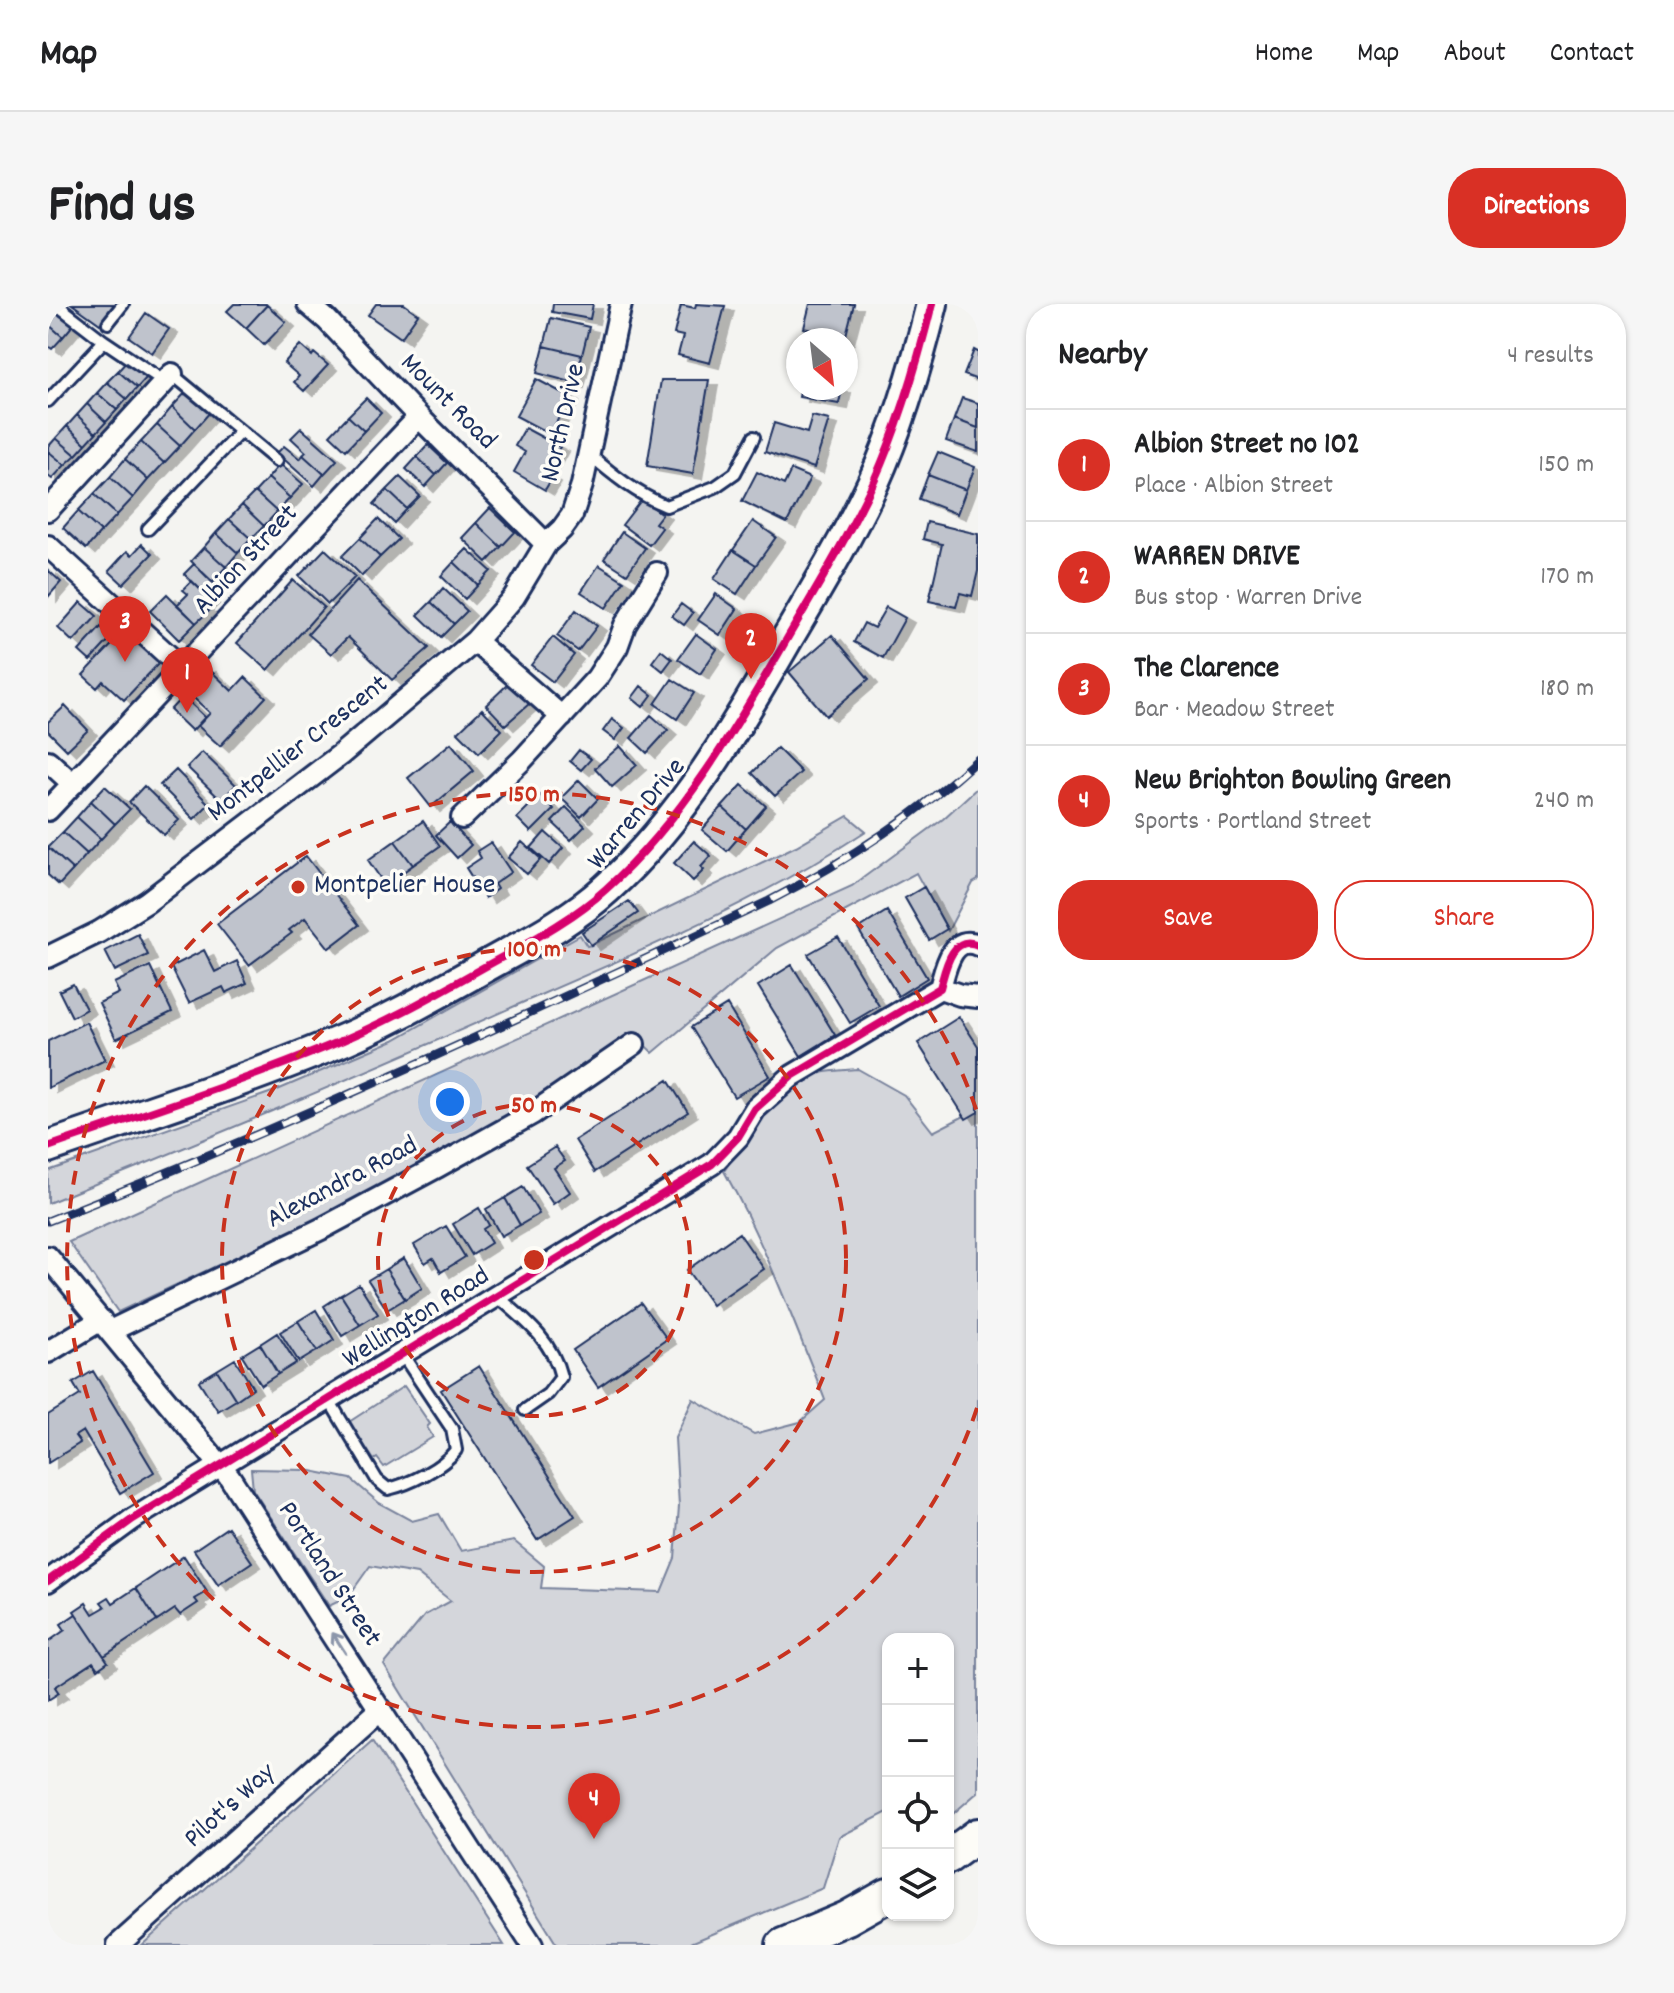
<!DOCTYPE html>
<meta charset="utf-8">
<style>
:root{--surface:#fff;--page:#f6f6f6;--text:#202124;--muted:#757577;--line:#e0e0e0;--accent:#d93025}
body{margin:0;font-family:Dekko,sans-serif;background:var(--page);color:var(--text)}
.controls{position:absolute;right:24px;bottom:24px;display:grid;overflow:hidden;border-radius:16px;box-shadow:0 2px 6px #0004}
.controls button{width:72px;height:72px;display:grid;place-items:center;padding:0;border:0;border-bottom:2px solid var(--line);background:var(--surface);color:var(--text);font:40px sans-serif}
.compass{position:absolute;left:738px;top:24px;width:72px;height:72px;border-radius:50%;background:var(--surface);box-shadow:0 2px 6px #0004;rotate:152deg}
.you{position:absolute;left:402px;top:798px;width:28px;height:28px;margin:-20px;border:6px solid #fff;border-radius:50%;background:#1a73e8;box-shadow:0 0 0 12px #1a73e833}
.badge{display:grid;place-items:center;width:52px;height:52px;border-radius:50%;background:var(--accent);color:#fff;font-size:26px;font-weight:700}
.pin{position:absolute;translate:-50% -66px;filter:drop-shadow(0 2px 4px #0008)}
.pin::after{content:'';position:absolute;top:42px;width:28px;height:24px;background:inherit;clip-path:polygon(0 0,100% 0,50% 100%)}
.list{margin:0;padding:0;list-style:none}
h2{display:flex;justify-content:space-between;align-items:center;height:104px;margin:0;padding:0 32px;font-size:34px}
h2 small{font-size:26px;font-weight:400;color:var(--muted)}
.list li{display:grid;grid-template-columns:52px 1fr auto;gap:24px;align-items:center;box-sizing:border-box;height:112px;padding:0 32px;border-top:2px solid var(--line)}
.list b{display:block;font-size:30px;white-space:nowrap}
.list p{margin:0;font-size:26px;white-space:nowrap;color:var(--muted)}
.list em{font-size:26px;font-style:normal;color:var(--muted)}
.actions{display:flex;gap:16px;padding:24px 32px}
.actions a{flex:1;padding:18px 0;border:2px solid var(--accent);border-radius:32px;text-align:center;font-size:28px;color:var(--accent)}
.actions .main{background:var(--accent);color:#fff}
.icon{flex:none;width:44px;height:44px;fill:none;stroke:currentColor;stroke-width:2;stroke-linecap:round;stroke-linejoin:round}
.map{position:relative;flex:none;width:930px;height:1641px;overflow:hidden;border-radius:32px}
header{display:flex;align-items:center;gap:48px;box-sizing:border-box;height:112px;padding:0 40px;background:var(--surface);border-bottom:2px solid var(--line)}
header strong{font-size:38px}
nav{display:flex;gap:44px;margin-inline-start:auto;font-size:28px}
.intro{display:flex;align-items:center;justify-content:space-between;box-sizing:border-box;height:192px;padding:0 48px}
h1{margin:0;font-size:56px}
.button{padding:20px 36px;border-radius:32px;background:var(--accent);color:#fff;font-size:28px;font-weight:700}
main{display:flex;gap:48px;padding:0 48px}
aside{flex:1;background:var(--surface);border-radius:32px;box-shadow:0 2px 6px #0004}
.map>svg:first-child{display:block}
</style>
<header>
<strong>Map</strong>
<nav><a>Home</a><a>Map</a><a>About</a><a>Contact</a></nav>
</header>
<div class="intro"><h1>Find us</h1><a class="button">Directions</a></div>
<main>
<div class="map">
<svg width="930" height="1641" viewBox="0 0 930 1641">
<defs>
<filter id="shadow"><feDropShadow dx="9" dy="5" stdDeviation="0" flood-color="#0004"/></filter>
</defs>
<rect width="100%" height="100%" fill="#f4f4f1"/>
<filter id="ink" filterUnits="userSpaceOnUse"><feTurbulence type="fractalNoise" baseFrequency=".0125" numOctaves="2"/><feDisplacementMap in="SourceGraphic" scale="16" xChannelSelector="R" yChannelSelector="G"/><feConvolveMatrix kernelMatrix="1 2 1 2 8 2 1 2 1" color-interpolation-filters="sRGB"/></filter>
<g filter="url(#ink)">
<path fill="#d4d6db" stroke="#78829c" stroke-width="2" d="M930 483V576L925 579 900 627 868 569 729 644 605 749 587 732 516 781 277 911 70 1008 21 938 804 582 895 515Z
M800 512 818 527C710 598 594 647 476 698 319 768 160 835 0 899V867L227 787 346 736 532 631 539 642 543 641 748 542Z
M810 765 856 791 885 828 930 805V1488L900 1514V1335H840V1508L791 1533 775 1584 638 1641H509L336 1361 377 1311 403 1297 369 1270 322 1262 300 1293 281 1302 205 1186 203 1165 258 1166 303 1175 331 1199 364 1217 391 1210 413 1247 466 1237 496 1262 493 1284 613 1288 627 1254 631 1202 627 1134 645 1095 706 1130 752 1118 777 1096C746 1018 717 940 676 867 699 833 730 779 772 769 784 766 798 766 810 765Z
M356 1082 382 1120 379 1123 385 1133 336 1163 329 1154 326 1156 301 1118Z
M324 1436 456 1641H94Z"/>
<path fill="#bfc3cc" stroke="#1b2f5e" stroke-width="2" filter="url(#shadow)" d="M24 0H67L52 20Z
M186 0H218L219 1 198 24 179 7Z
M328 0H356L370 10 353 34 320 11Z
M505 0H545L542 15 504 8Z
M648 0 677 2 662 59 630 51 635 32 626 30 633 1 647 4Z
M762 0H806L797 35 756 24Z
M219 1 238 18 216 41 198 24Z
M7 5 25 21 15 33 0 20V13Z
M98 9 121 25 104 49 81 33Z
M503 14 541 23 534 51 496 42Z
M0 20 15 33 4 45 0 42Z
M252 41 264 52 266 49 280 61 256 87 246 78 251 72 236 59Z
M496 42 534 51 527 79 489 69Z
M926 46 930 48V76L916 71Z
M80 56 99 73 89 84 70 67Z
M70 67 89 84 79 95 59 78Z
M488 75 522 93 502 130 468 112Z
M613 76H661L645 170 599 162Z
M59 78 79 95 69 106 49 89Z
M753 84H794L791 100 751 93Z
M140 86 163 107 147 125 124 103Z
M49 89 69 106 58 118 39 100Z
M318 94 333 109 316 127 300 112Z
M914 94 930 99V124L906 115Z
M39 100 58 118 48 129 29 111Z
M124 103 147 125 132 142 109 121Z
M29 111 48 129 38 140 19 122Z
M300 112 316 127 298 146 282 131Z
M764 112 781 116 766 164 717 148 726 119 759 129Z
M906 115 930 124V148L898 137Z
M109 121 132 142 116 159 93 138Z
M19 122 38 140 28 151 8 134Z
M253 124 289 156 276 170 255 151 258 148 243 134Z
M477 124 512 143 497 170 504 174 497 186 466 168 477 148 467 142Z
M8 134 28 151 17 161 0 147V143Z
M93 138 116 159 100 176 77 155Z
M380 141 399 159 388 171 369 153Z
M236 142 252 155 255 151 276 170 266 182 229 149Z
M0 147 17 161 4 175 0 172Z
M890 148 927 163 918 186 880 171Z
M369 153 388 171 377 183 358 165Z
M77 155 100 176 85 194 62 173Z
M232 160 255 180 242 194 220 174Z
M743 166 762 174 739 219 694 197 709 168 736 181Z
M880 171 918 186 909 210 871 195Z
M62 173 85 194 69 211 46 190Z
M352 173 372 192 359 205 339 186Z
M220 174 242 194 229 208 207 188Z
M339 186 359 205 346 219 326 200Z
M207 188 229 208 216 222 194 201Z
M46 190 69 211 53 228 30 207Z
M594 195 614 210 607 219 614 224 601 241 574 221Z
M194 201 216 222 203 235 181 215Z
M442 204 467 228 453 243 428 219Z
M30 207 53 228 38 245 15 224Z
M181 215 203 235 190 249 168 229Z
M330 215 351 235 332 253 312 234Z
M705 217 728 233 708 261 685 246Z
M879 218 930 230V267L924 292 912 289 908 303 881 297 894 240 875 235Z
M428 219 453 243 439 258 414 234Z
M574 228 597 244 579 270 556 255Z
M168 229 190 249 178 263 156 243Z
M312 234 332 253 314 272 294 252Z
M94 240 104 250 75 280 61 267 79 247 84 251Z
M156 243 178 263 164 278 143 257Z
M277 245 307 273 280 300 251 272Z
M419 245 443 267 430 281 406 258Z
M685 246 708 261 689 290 666 275Z
M406 258 430 281 417 295 393 272Z
M146 260 167 280 157 290 136 270Z
M551 261 576 277 558 304 533 288Z
M0 266 13 278 0 293Z
M245 276 276 303 220 366 189 339Z
M309 276 381 344 344 376 300 333 283 350 260 330Z
M144 277 162 295 155 302 161 307 148 319 129 301 140 290 135 286Z
M395 284 419 307 406 320 383 298Z
M119 290 148 319 131 336 102 307Z
M668 290 689 305 672 331 650 316Z
M33 298 49 312 25 338 10 324Z
M383 298 406 320 393 333 370 311Z
M633 300 645 309 636 321 624 312Z
M838 303 857 314 835 354 806 338 816 319 826 324Z
M528 306 549 322 530 347 509 332Z
M53 323 64 333 42 357 31 347Z
M78 326 112 358 76 396 55 377 49 384 35 371Z
M648 330 669 345 652 370 630 355Z
M784 331 821 375 778 412 741 368Z
M505 333 526 351 505 378 483 361Z
M613 346 624 355 615 367 604 358Z
M159 363 184 387 197 373 218 393 172 442 150 422 162 409 137 386Z
M624 375 646 389 629 415 607 400Z
M461 379 481 400 457 421 438 401Z
M593 382 604 391 595 403 584 394Z
M135 392 157 413 144 427 122 406Z
M17 402 40 426 19 446 0 427V418Z
M434 405 454 426 431 449 410 428Z
M603 411 620 426 599 449 583 434Z
M564 415 576 424 567 436 555 427Z
M403 439 426 467 383 503 360 474Z
M572 442 589 461 564 483 547 464Z
M729 444 753 468 727 492 704 469Z
M531 446 543 455 533 466 522 457Z
M154 448 188 481 173 496 139 463Z
M128 466 161 500 146 515 112 481Z
M531 476 550 495 533 513 513 494Z
M694 481 718 502 698 525 674 503Z
M57 482 82 505 67 520 43 497Z
M96 482 131 516 116 531 81 498Z
M492 491 506 505 483 528 469 514Z
M43 497 67 520 53 535 29 513Z
M518 503 537 522 523 536 504 518Z
M674 503 698 525 679 547 654 526Z
M29 513 53 535 39 550 15 528Z
M375 517 392 542 365 561 347 537Z
M402 518 423 541 409 554 388 531Z
M15 528 39 550 25 566 0 543Z
M497 528 515 544 501 560 483 544Z
M347 537 365 561 337 581 320 556Z
M646 537 663 552 653 563 656 566 645 577 626 559Z
M443 538 463 568 446 580 449 585 437 594 418 564 433 554 429 547Z
M474 538 493 555 479 570 460 554Z
M0 543 25 566 11 581 0 571Z
M258 552 311 621 281 644 257 614 241 626 244 629 201 661 169 620Z
M876 583 899 625 881 636 857 594Z
M581 597 590 609 543 641 534 628Z
M839 607 879 674 850 692 810 625Z
M90 630 100 651 67 667 57 647Z
M790 633 831 702 802 719 760 650Z
M156 646 167 668 189 657 199 679 178 689 175 683 141 699 123 663Z
M744 661 787 731 753 752 710 682Z
M102 662 124 708 68 735 51 699 71 689 66 679Z
M25 680 38 705 24 713 11 687Z
M679 701 722 772 686 793 643 723Z
M911 713 930 742V808L918 815 870 739Z
M38 718 57 756 0 784V737Z
M620 776 640 808 547 868 527 836Z
M507 843 517 857 506 864 522 888 505 900 479 861Z
M475 883 491 910 472 921 457 894Z
M457 894 472 921 453 932 438 905Z
M431 904 441 921 435 925 443 939 424 951 405 920Z
M398 922 417 953 393 968 385 954 377 959 366 941Z
M691 929 716 965 664 1001 639 966Z
M356 954 374 984 357 995 338 965Z
M338 965 357 995 339 1006 320 976Z
M311 980 330 1010 312 1021 293 991Z
M293 991 312 1021 294 1032 276 1002Z
M593 999 619 1035 550 1083 525 1046Z
M268 1006 286 1036 269 1047 250 1017Z
M250 1017 269 1047 251 1058 232 1028Z
M229 1029 248 1059 230 1070 212 1040Z
M212 1040 230 1070 213 1081 194 1051Z
M187 1055 205 1084 188 1096 169 1066Z
M431 1062 527 1212 489 1236 393 1086Z
M169 1066 188 1096 170 1107 151 1077Z
M45 1067 106 1168 72 1189 35 1127 27 1132 32 1139 0 1159V1111L32 1091 25 1079Z
M180 1223 204 1258 170 1281 146 1246Z
M136 1252 159 1288 147 1295 150 1299 132 1311 127 1305 109 1317 88 1284Z
M88 1284 109 1317 56 1352 26 1307 38 1299 45 1310 57 1303 53 1298 61 1293 65 1299Z
M28 1310 60 1358 50 1365 45 1358 7 1383 11 1389 0 1396V1338L17 1326 13 1320Z"/>
<g fill="none" stroke-linecap="round" stroke-linejoin="round">
<defs>
<path id="lane" d="M8 0 56 37 117 78
M60 19 75 0
M124 70 229 157
M0 97 56 37
M541 150C565 171 589 190 618 202L667 183 687 169 706 133
M100 225 193 127
M449 992C477 1016 504 1036 513 1073L500 1090 477 1106
M281 1096 329 1176 340 1185C362 1180 394 1164 408 1146L404 1125 354 1050"/>
<path id="street" d="M260 0 279 16 371 113 498 240
M0 206 124 70
M0 242 135 365
M427 337 514 413
M0 457 25 480
M0 506 371 113
M414 514 474 456 549 374 569 343 577 321 609 269
M0 653 51 628 99 598 292 451 427 337 466 293 498 240 514 225 524 211 534 181 573 0
M892 684 912 691 930 693
M0 953 181 1172 484 1641
M62 1027 273 925 389 863 484 810 586 740
M0 1048 53 1016
M0 1277 85 1215 664 860 690 833 707 805 744 772 892 684C897 667 903 629 930 641
M70 1641 333 1405"/>
<path id="secondary" d="M0 843C92 811 185 781 276 744 332 722 385 692 438 662 479 639 523 617 558 585 634 517 690 420 740 333 770 282 800 232 825 179 851 122 869 61 884 0"/>
<path id="primary" d="M900 1553 930 1531
M735 1641 799 1614 840 1591"/>
</defs>
<use href="#lane" stroke="#1b2f5e" stroke-width="16"/>
<use href="#street" stroke="#1b2f5e" stroke-width="26"/>
<use href="#secondary" stroke="#1b2f5e" stroke-width="36"/>
<use href="#primary" stroke="#1b2f5e" stroke-width="38"/>
<use href="#lane" stroke="#fdfcf7" stroke-width="10"/>
<use href="#street" stroke="#fdfcf7" stroke-width="20"/>
<use href="#secondary" stroke="#fdfcf7" stroke-width="30"/>
<use href="#primary" stroke="#fdfcf7" stroke-width="32"/>
<defs>
<path id="rail" d="M0 917C245 820 483 709 721 597 797 558 867 513 930 455"/>
</defs>
<use href="#rail" stroke="#1b2f5e" stroke-width="9"/>
<use href="#rail" stroke="#fdfcf7" stroke-width="6" stroke-dasharray="18" stroke-linecap="butt"/>
<defs>
<path id="cycleway" d="M0 843C92 811 185 781 276 744 332 722 385 692 438 662 479 639 523 617 558 585 634 517 690 420 740 333 770 282 800 232 825 179 851 122 869 61 884 0
M0 1277 85 1215 664 860 690 833 707 805 744 772 892 684C897 667 903 629 930 641"/>
</defs>
<use href="#cycleway" stroke="#fdfcf7" stroke-width="13"/>
<use href="#cycleway" stroke="#d6006c" stroke-width="8"/>
</g>
<defs><path id="oneway-shaft" d="M-6 0H5M1.5-3L5.5 0L1.5 3" fill="none" stroke-width="1.6" stroke-linecap="round" stroke-linejoin="round" transform="scale(2)"/></defs>
<use stroke="#8c96aa" href="#oneway-shaft" transform="translate(291 1339) rotate(-123)"/>
</g>
<g fill="none" stroke="#c8321e" stroke-width="4" stroke-dasharray="14 10">
<circle cx="486" cy="956" r="156"/>
<circle cx="486" cy="956" r="312"/>
<path d="M929 1104A467 467 0 1 1 929 808"/>
</g>
<circle fill="#c8321e" stroke="#fdfcf7" stroke-width="3" cx="250" cy="583" r="8"/>
<g text-anchor="middle" dominant-baseline="central" stroke-width="7" stroke-linejoin="round" paint-order="stroke">
<g font-size="28" fill="#1b2f5e" stroke="#fdfcf7">
<text transform="translate(399 99) rotate(45)">Mount Road</text>
<text transform="translate(517 119) rotate(-77)">North Drive</text>
<text transform="translate(199 257) rotate(-47)">Albion Street</text>
<text transform="translate(251 446) rotate(-38)">Montpellier Crescent</text>
<text transform="translate(590 511) rotate(-50)">Warren Drive</text>
<text transform="translate(295 880) rotate(-28)">Alexandra Road</text>
<text transform="translate(369 1015) rotate(-32)">Wellington Road</text>
<text transform="translate(280 1271) rotate(57)">Portland Street</text>
<text transform="translate(183 1503) rotate(-42)">Pilot's Way</text>
</g>
<g font-size="28" fill="#1b2f5e" stroke="#fdfcf7" text-anchor="start">
<text x="266" y="583">Montpelier House</text>
</g>
</g>
<circle cx="486" cy="956" r="12" fill="#c8321e" stroke="#fdfcf7" stroke-width="4"/>
<g font-size="24" text-anchor="middle" font-weight="bold" fill="#c8321e" stroke="#fdfcf7" stroke-width="7" stroke-linejoin="round" paint-order="stroke">
<text x="486" y="497">150 m</text>
<text x="486" y="652">100 m</text>
<text x="486" y="808">50 m</text>
</g>
</svg>
<div class="controls">
<button>+</button>
<button>−</button>
<button><svg class="icon" aria-label="locate" viewBox="0 0 24 24"><circle cx="12" cy="12" r="6"/><path d="M12 2v4M12 18v4M2 12h4M18 12h4"/></svg></button>
<button><svg class="icon" aria-label="layers" viewBox="0 0 24 24"><path d="M12 4l9 5-9 5-9-5zM3 14l9 5 9-5"/></svg></button>
</div>
<svg class="compass" viewBox="-18 -18 36 36"><path d="M0-13l5 13h-10z" fill="#e53935"/><path d="M0 13l5-13h-10z" fill="#757577"/></svg>
<div class="you"></div>
<div class="pin badge" style="left:139px;top:409px">1</div>
<div class="pin badge" style="left:703px;top:375px">2</div>
<div class="pin badge" style="left:77px;top:358px">3</div>
<div class="pin badge" style="left:546px;top:1535px">4</div>
</div>
<aside>
<h2>Nearby<small>4 results</small></h2>
<ul class="list">
<li><span class="badge">1</span><div><b>Albion Street no 102</b><p>Place · Albion Street</p></div><em>150 m</em></li>
<li><span class="badge">2</span><div><b>WARREN DRIVE</b><p>Bus stop · Warren Drive</p></div><em>170 m</em></li>
<li><span class="badge">3</span><div><b>The Clarence</b><p>Bar · Meadow Street</p></div><em>180 m</em></li>
<li><span class="badge">4</span><div><b>New Brighton Bowling Green</b><p>Sports · Portland Street</p></div><em>240 m</em></li>
</ul>
<div class="actions"><a class="main">Save</a><a>Share</a></div>
</aside>
</main>
